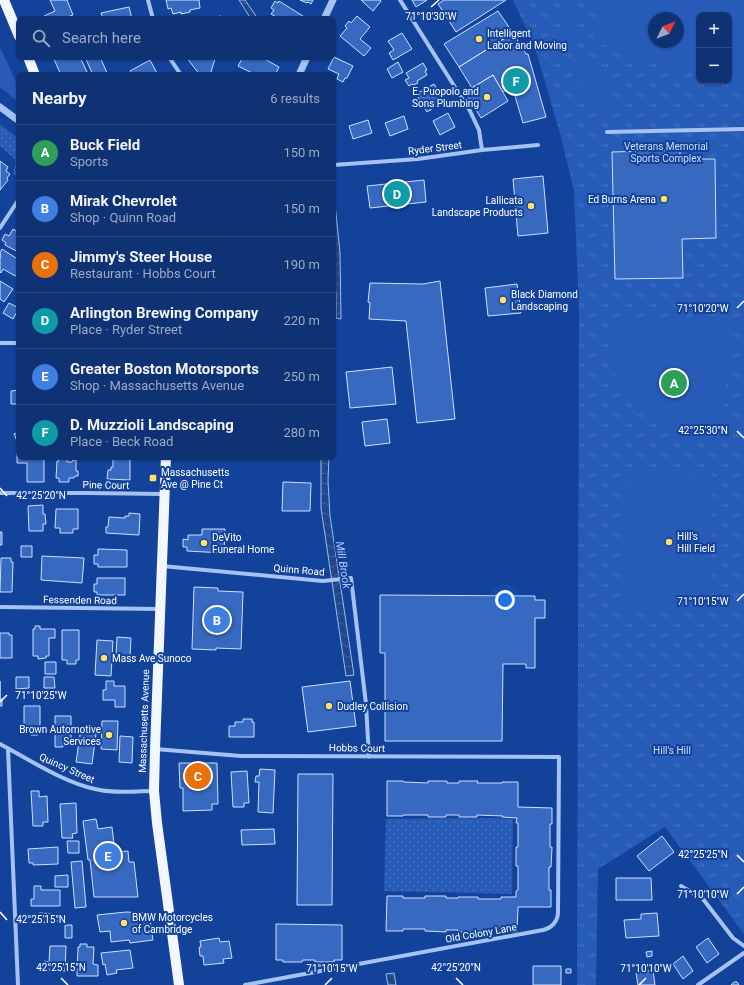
<!DOCTYPE html>
<meta charset="utf-8">
<style>
:root{--surface:#0e3274;--page:#173a79;--text:#f1f3f6;--muted:#9baac5;--line:#2e4d86;--accent:#90b9f0}
body{margin:0;font-family:Roboto,sans-serif;background:var(--page);color:var(--text)}
.controls{position:absolute;right:12px;top:12px;display:grid;overflow:hidden;border-radius:8px;box-shadow:0 1px 3px #0004}
.controls button{width:36px;height:36px;display:grid;place-items:center;padding:0;border:0;border-bottom:1px solid var(--line);background:var(--surface);color:var(--text);font:20px sans-serif}
.compass{position:absolute;left:648px;top:12px;width:36px;height:36px;border-radius:50%;background:var(--surface);box-shadow:0 1px 3px #0004;rotate:47deg}
.you{position:absolute;left:505px;top:600px;width:14px;height:14px;margin:-10px;border:3px solid #fff;border-radius:50%;background:#1a73e8;box-shadow:0 0 0 6px #1a73e833}
.badge{display:grid;place-items:center;width:26px;height:26px;border-radius:50%;background:var(--accent);color:#fff;font-size:13px;font-weight:700}
.pin{position:absolute;translate:-50% -50%;border:2px solid #fff;box-shadow:0 1px 4px #0006}
.list{margin:0;padding:0;list-style:none}
h2{display:flex;justify-content:space-between;align-items:center;height:52px;margin:0;padding:0 16px;font-size:17px}
h2 small{font-size:13px;font-weight:400;color:var(--muted)}
.list li{display:grid;grid-template-columns:26px 1fr auto;gap:12px;align-items:center;box-sizing:border-box;height:56px;padding:0 16px;border-top:1px solid var(--line)}
.list b{display:block;font-size:15px;white-space:nowrap}
.list p{margin:0;font-size:13px;white-space:nowrap;color:var(--muted)}
.list em{font-size:13px;font-style:normal;color:var(--muted)}
.icon{flex:none;width:22px;height:22px;fill:none;stroke:currentColor;stroke-width:2;stroke-linecap:round;stroke-linejoin:round}
.map{position:relative;flex:none;width:744px;height:985px;overflow:hidden}
.search{position:absolute;background:var(--surface);box-shadow:0 1px 3px #0004;left:16px;top:16px;width:320px;height:44px;display:flex;align-items:center;gap:10px;box-sizing:border-box;padding:0 14px;border-radius:8px;color:var(--muted);font-size:15px}
.panel{position:absolute;background:var(--surface);box-shadow:0 1px 3px #0004;left:16px;top:72px;width:320px;height:388px;border-radius:8px}
.map>svg:first-child{display:block}
</style>
<div class="map">
<svg width="744" height="985" viewBox="0 0 744 985">
<defs>
<pattern id="grass-dots" width="8" height="8" patternUnits="userSpaceOnUse"><rect width="8" height="8" fill="#265bb8"/><path d="M2 2h.1M6 6h.1" fill="none" stroke="#4774c3" stroke-width="1.8" stroke-linecap="round"/></pattern>
<pattern id="park-tufts" width="24" height="20" patternUnits="userSpaceOnUse"><rect width="24" height="20" fill="#265bb8"/><path d="M3 7l-1-3M5 7V3M7 7l1-3M15 17l-1-3M17 17v-4M19 17l1-3" fill="none" stroke="#4774c3"/></pattern>
<pattern id="water-waves" width="16" height="10" patternUnits="userSpaceOnUse"><rect width="16" height="10" fill="#234688"/><path d="M0 5q4-4 8 0t8 0" fill="none" stroke="#44629a"/></pattern>
</defs>
<rect width="100%" height="100%" fill="#13429a"/>
<path fill="url(#grass-dots)" d="M0 124 19 139V178L13 173 15 166V159L0 146Z
M491 818 513 819 512 894 384 891 386 819Z"/>
<path fill="url(#park-tufts)" fill-rule="evenodd" d="M513 0H744V934L665 827 598 869 596 985H577L579 311 574 191 560 133 534 45ZM699 15H729V81H699ZM654 18H678V42H654Z"/>
<path fill="#265bb8" fill-rule="evenodd" d="M604 0H744V87L723 81H729V15H699V74L591 41ZM654 18H678V42H654Z
M571 7 582 40 568 44 557 11Z
M0 47 19 88V103L0 87Z
M598 57 614 104 588 112 572 65Z
M721 316 734 330 720 440C706 438 690 439 677 434 647 424 623 401 615 371 611 354 614 335 616 318Z
M627 473 713 475 710 613 625 610Z"/>
<path fill="url(#water-waves)" stroke="#98bcf6" d="M239 0H245L258 19H251Z
M333 185 340 252 341 319 336 318V296L333 241Z
M321 457H329L328 481 330 516 354 675 346 676 321 508Z
M394 973 396 985H388L386 974Z"/>
<path fill="#3769c0" stroke="#cedffd" d="M50 0H67L73 15 67 17V19H46L44 16 55 11Z
M166 0H199L200 8 190 10V12L181 14V12L173 14 171 8 168 9Z
M300 0H313L311 4 308 2 307 3Z
M361 0H380L381 1 373 11Z
M412 0H427L416 7Z
M444 0H506L456 32 438 4Z
M275 1 278 3 279 1 306 18 305 19H280L271 14 274 10 271 8Z
M129 7 132 19H100L103 18 101 13Z
M498 11 513 33 459 67 444 44Z
M221 16 222 19H210V18Z
M357 16 370 27 360 39 371 48 364 56 340 36 347 28 345 26 349 21 351 23Z
M402 33 412 49 393 60 389 53 394 50 388 41Z
M513 33 526 54H528L546 117 523 123 512 86 503 92 493 75 472 88 459 67Z
M53 57H63L64 59 69 57H80L87 72 79 75H61Z
M85 57H100L108 75H93Z
M186 57H214L215 59 210 75H200Z
M243 57H261L279 67 275 75H256L238 66Z
M334 57 353 66 347 78H345L343 82 337 79 339 74 328 69Z
M150 60 158 75H130L132 74 130 71Z
M398 62 403 72 392 78 387 69Z
M423 63 427 70 425 71 427 75 417 81 418 83 413 85 412 84 409 86 405 80 409 78 406 73Z
M493 75 508 101 481 118 465 92Z
M434 84 444 101 427 112 416 94Z
M448 113 455 127 440 135 433 121Z
M404 116 408 129 390 136 385 123Z
M368 120 372 133 353 139 349 126Z
M680 150V159H715L716 238 682 239 683 278 615 279 612 152Z
M0 161 8 167 6 171 10 174 7 178 8 180 0 190Z
M543 176 548 233 518 236 513 179Z
M424 180 426 202 370 208 367 186Z
M13 229 19 233 18 252 5 245 6 243 2 240 5 234 9 236Z
M2 249 19 260V278L3 269 1 273 0 272V258L1 256 0 253Z
M0 281 13 289 4 302 0 299Z
M440 281 455 419 417 423 406 321 369 319 370 303 368 302 370 283 423 284Z
M517 284 521 313 488 316 485 288Z
M9 303 19 308 13 319 3 313Z
M392 367 396 404 350 408 346 372Z
M19 390V404H11V391Z
M387 419 390 443 365 446 362 422Z
M19 432V441H17L14 434Z
M17 452H19V457H44V482H27V463H17Z
M59 457H67V462H72L73 460H76V471H78V476H75L74 478H69V482H59V478H56L57 461H59Z
M113 457H130V480L107 479 108 470H111V467H113Z
M283 482 311 483 310 511H282Z
M43 505V514H45L46 524H43V531H29L28 506Z
M56 509H78V529H73V533H60V528H55Z
M129 513 140 514 139 535 106 533V527H108L109 517 125 518V516H129Z
M202 529H225L224 553 187 551V547H183V539L188 540V535H202Z
M0 532H2V545H0Z
M21 546H32V557H21Z
M98 549 127 550V567H98V564H94V555H98Z
M42 556 84 558 82 583 41 580Z
M1 558H11V562H13L12 592H0Z
M97 578H125V595H97V592H94V584H97Z
M194 587 218 588V591L243 592 241 649 216 648V650L192 649Z
M380 595 535 596V600H545V618H535V668H526V664H503L502 741H385V653H380Z
M35 626H40V629H55V638H49V656H46V658L38 659V656H33V629H35Z
M62 630H79V660H76V664H67V660H62Z
M0 633H9V635H12V658H0Z
M117 637 131 638 130 656 116 655Z
M97 640 113 641 111 676 95 675Z
M45 662H56V674H45Z
M16 677H29V688L16 689Z
M44 677H54L55 688H44Z
M0 681V699H2V706H0Z
M106 681H114V686H125V707H115V700H103V690H106Z
M350 681 356 726 308 732 302 687Z
M24 706H40V732H38V735H31V732H24Z
M55 716H71V742H62L63 747H55Z
M243 719H252V722H254V737H229V726H235V722H243Z
M102 721H118L117 750 101 749Z
M81 728 89 729 88 733 96 734 92 764 76 762Z
M120 736 133 737 132 763 119 762Z
M179 763H217L218 804H212V810L183 811V788H180Z
M260 769 275 770 273 813 258 812 259 782H255L256 776H259Z
M247 771 249 803H244V807H233L231 772Z
M298 774H333L332 905H297Z
M387 781H403L404 782 428 783V781H447V783H459V781H478L477 783H502V782H518V807L552 808V824H550V847H552L551 867H549V890H551V907H518L517 932H501V930H478V932H458V930H446V932L425 931V929H403V931H386L387 896H403V898H425V896H446V898H458V897H478V899H501V897H516V891L518 890V866H516V847H518V823H516L517 818 502 817 503 816 477 815V817H459V815H446V817H428V815H403V816H387Z
M31 791H39V797L47 796 48 822H43V826H33Z
M76 803 77 833 72 834 73 838H62L60 804Z
M96 819 98 829 112 827 115 852 128 851 129 862H134L138 897H94L90 860H88L83 821Z
M274 829 275 844 242 845 241 830Z
M662 836 674 852 649 871 637 856Z
M67 841H79V853H68Z
M58 847V864L33 865V863H29L28 849Z
M82 861 86 907 75 908 71 862Z
M68 875V887H55V876Z
M616 878H651L652 900H616Z
M34 886H41V890H60V906H31V899H34Z
M126 912 149 913 153 940 130 943 129 940 111 942 110 931 100 932 97 915Z
M39 913 58 914V921H54V923L39 922Z
M657 913 659 936 626 938 624 920 641 919V914Z
M276 924 342 925V960H334V962H315V960H303L302 962H283V960H276Z
M65 925H72V938H65Z
M219 938 220 942 229 941 232 958 223 959 224 963 204 965 203 956H200L199 947H201L200 941Z
M708 938 719 954 707 963 696 947Z
M80 944H87V947H94L93 964 98 965V976H77L78 947H80Z
M50 946H66L65 971 44 970V961L49 962Z
M130 950 133 968 116 970 117 973 107 975 105 964 103 965 101 953Z
M652 951V956L647 957 646 952Z
M683 956 693 971 683 979 673 964Z
M533 966H561V985H533Z
M566 969H571V973H566Z
M653 970 655 985H638L636 973Z
M734 982H737L739 985H731Z"/>
<g fill="none" stroke-linecap="round" stroke-linejoin="round">
<path stroke="#a6c2f3" stroke-width="4" d="M148 0 153 19
M400 0 470 111 479 130 482 150
M169 57 181 75
M607 132 744 129
M333 165 418 159 482 150 538 145
M0 228 19 199
M0 343H19
M0 493H87L164 494
M162 566 323 581 351 578 366 704 369 757
M0 607 160 609
M0 744C28 759 63 782 95 789 114 794 134 791 153 791
M8 749 18 985
M155 749 241 756 559 757 558 912C558 921 552 928 543 930L245 985
M681 886 703 899 733 938 744 946
M698 985 744 953"/>
<path stroke="#a6c2f3" stroke-width="7" d="M324 19 333 0
M299 75 307 57
M0 107 19 121"/>
<path stroke="#f2f6ff" stroke-width="10" d="M4 0 19 36
M28 57 35 75
M166 457 155 749 154 791 157 823 179 985"/>
</g>
<path fill="none" stroke="#fff" stroke-width="1.5" d="M431 7 439 0M737 308 744 301M737 431 744 438M0 488 7 496M737 601 744 594M0 702 7 695M737 855 744 862M737 894 744 887M0 912 7 920M61 978 68 985M456 978 463 985M325 985 332 978M639 985 646 978"/>
<g fill="#ffe068" stroke="#13429a" stroke-width="1.5">
<circle cx="479" cy="39" r="4"/>
<circle cx="487" cy="97" r="4"/>
<circle cx="664" cy="199" r="4"/>
<circle cx="531" cy="206" r="4"/>
<circle cx="503" cy="300" r="4"/>
<rect x="149" y="474" width="8" height="8" rx="2"/>
<circle cx="669" cy="542" r="4"/>
<circle cx="204" cy="543" r="4"/>
<circle cx="104" cy="658" r="4"/>
<circle cx="329" cy="706" r="4"/>
<circle cx="109" cy="735" r="4"/>
<circle cx="124" cy="923" r="4"/>
</g>
<g text-anchor="middle" dominant-baseline="central" stroke-width="4" stroke-linejoin="round" paint-order="stroke">
<g font-size="10" fill="#fff" stroke="#13429a" text-anchor="start">
<text x="487" y="33">Intelligent<tspan x="487" dy="12">Labor and Moving</tspan></text>
<text x="479" y="91" text-anchor="end">E. Puopolo and<tspan x="479" dy="12">Sons Plumbing</tspan></text>
<text x="656" y="199" text-anchor="end">Ed Burns Arena</text>
<text x="523" y="200" text-anchor="end">Lallicata<tspan x="523" dy="12">Landscape Products</tspan></text>
<text x="511" y="294">Black Diamond<tspan x="511" dy="12">Landscaping</tspan></text>
<text x="161" y="472">Massachusetts<tspan x="161" dy="12">Ave @ Pine Ct</tspan></text>
<text x="677" y="536">Hill's<tspan x="677" dy="12">Hill Field</tspan></text>
<text x="212" y="537">DeVito<tspan x="212" dy="12">Funeral Home</tspan></text>
<text x="112" y="658">Mass Ave Sunoco</text>
<text x="337" y="706">Dudley Collision</text>
<text x="101" y="729" text-anchor="end">Brown Automotive<tspan x="101" dy="12">Services</tspan></text>
<text x="132" y="917">BMW Motorcycles<tspan x="132" dy="12">of Cambridge</tspan></text>
</g>
<g font-size="10" fill="#cedffd" stroke="#13429a">
<text x="666" y="146">Veterans Memorial<tspan x="666" dy="12">Sports Complex</tspan></text>
<text x="672" y="750">Hill's Hill</text>
</g>
<g font-size="10" fill="#fff" stroke="#13429a">
<text transform="translate(435 148) rotate(-7)">Ryder Street</text>
<text transform="translate(106 485) rotate(1)">Pine Court</text>
<text transform="translate(299 570) rotate(5)">Quinn Road</text>
<text transform="translate(80 600) rotate(1)">Fessenden Road</text>
<text transform="translate(144 721) rotate(-88)">Massachusetts Avenue</text>
<text transform="translate(357 748) rotate(1)">Hobbs Court</text>
<text transform="translate(67 768) rotate(24)">Quincy Street</text>
<text transform="translate(481 933) rotate(-10)">Old Colony Lane</text>
</g>
<g font-size="11" font-style="italic" fill="#b3cdfa" stroke="#13429a">
<text transform="translate(343 565) rotate(81)">Mill Brook</text>
</g>
</g>
<g font-size="10" text-anchor="middle" fill="#fff" stroke="#13429a" stroke-width="4" stroke-linejoin="round" paint-order="stroke">
<text x="431" y="20">71°10'30"W</text>
<text x="703" y="312">71°10'20"W</text>
<text x="703" y="434">42°25'30"N</text>
<text x="41" y="499">42°25'20"N</text>
<text x="703" y="605">71°10'15"W</text>
<text x="41" y="699">71°10'25"W</text>
<text x="703" y="858">42°25'25"N</text>
<text x="703" y="898">71°10'10"W</text>
<text x="41" y="923">42°25'15"N</text>
<text x="61" y="971">42°25'15"N</text>
<text x="456" y="971">42°25'20"N</text>
<text x="332" y="972">71°10'15"W</text>
<text x="646" y="972">71°10'10"W</text>
</g>
</svg>
<div class="controls">
<button>+</button>
<button>−</button>
</div>
<svg class="compass" viewBox="-18 -18 36 36"><path d="M0-13l5 13h-10z" fill="#e53935"/><path d="M0 13l5-13h-10z" fill="#9baac5"/></svg>
<div class="you"></div>
<div class="pin badge" style="left:674px;top:383px;background:#2e9e5b">A</div>
<div class="pin badge" style="left:217px;top:620px;background:#3f7fe0">B</div>
<div class="pin badge" style="left:198px;top:776px;background:#e8710a">C</div>
<div class="pin badge" style="left:397px;top:194px;background:#0f9aa8">D</div>
<div class="pin badge" style="left:108px;top:856px;background:#3f7fe0">E</div>
<div class="pin badge" style="left:516px;top:81px;background:#0f9aa8">F</div>
<div class="search"><svg class="icon" aria-label="search" viewBox="0 0 24 24"><circle cx="10" cy="10" r="6"/><path d="M15 15l6 6"/></svg>Search here</div>
<section class="panel">
<h2>Nearby<small>6 results</small></h2>
<ul class="list">
<li><span class="badge" style="background:#2e9e5b">A</span><div><b>Buck Field</b><p>Sports</p></div><em>150 m</em></li>
<li><span class="badge" style="background:#3f7fe0">B</span><div><b>Mirak Chevrolet</b><p>Shop · Quinn Road</p></div><em>150 m</em></li>
<li><span class="badge" style="background:#e8710a">C</span><div><b>Jimmy's Steer House</b><p>Restaurant · Hobbs Court</p></div><em>190 m</em></li>
<li><span class="badge" style="background:#0f9aa8">D</span><div><b>Arlington Brewing Company</b><p>Place · Ryder Street</p></div><em>220 m</em></li>
<li><span class="badge" style="background:#3f7fe0">E</span><div><b>Greater Boston Motorsports</b><p>Shop · Massachusetts Avenue</p></div><em>250 m</em></li>
<li><span class="badge" style="background:#0f9aa8">F</span><div><b>D. Muzzioli Landscaping</b><p>Place · Beck Road</p></div><em>280 m</em></li>
</ul>
</section>
</div>
